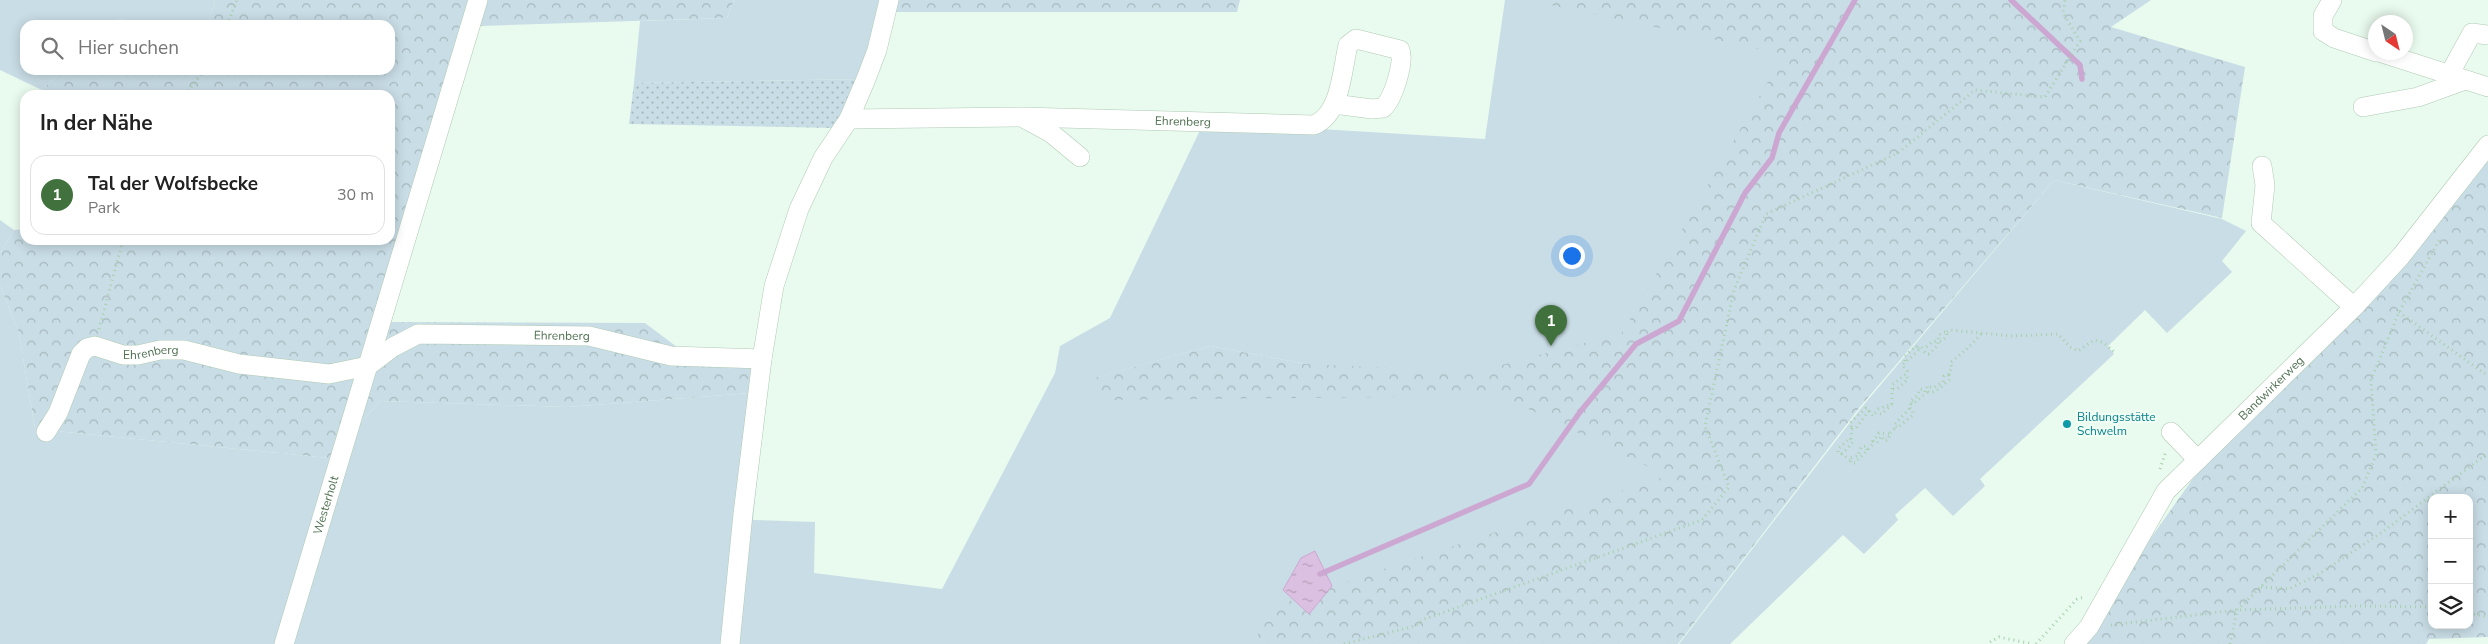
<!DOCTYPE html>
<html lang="de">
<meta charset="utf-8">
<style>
:root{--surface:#fff;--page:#f6f6f6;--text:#222;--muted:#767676;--line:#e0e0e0;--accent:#41723d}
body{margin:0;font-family:"Nunito Sans",sans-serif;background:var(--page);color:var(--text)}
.controls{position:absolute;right:15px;bottom:15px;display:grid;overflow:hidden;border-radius:10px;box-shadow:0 2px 12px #0003}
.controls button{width:45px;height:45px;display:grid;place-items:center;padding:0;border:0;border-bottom:1px solid var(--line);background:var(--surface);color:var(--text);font:25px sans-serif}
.compass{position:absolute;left:2368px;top:15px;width:45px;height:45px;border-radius:50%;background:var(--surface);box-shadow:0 2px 12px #0003;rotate:145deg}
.you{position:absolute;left:1571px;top:255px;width:18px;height:18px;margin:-12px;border:4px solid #fff;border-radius:50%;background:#1a73e8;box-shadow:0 0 0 8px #1a73e833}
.badge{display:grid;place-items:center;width:32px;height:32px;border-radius:50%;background:var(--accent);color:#fff;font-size:16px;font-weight:700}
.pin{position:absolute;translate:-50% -41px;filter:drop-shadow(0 1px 2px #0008)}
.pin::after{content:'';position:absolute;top:26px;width:18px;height:15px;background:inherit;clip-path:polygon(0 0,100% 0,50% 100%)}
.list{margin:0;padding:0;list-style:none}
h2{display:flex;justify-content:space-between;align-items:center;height:65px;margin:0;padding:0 20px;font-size:21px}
h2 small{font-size:16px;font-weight:400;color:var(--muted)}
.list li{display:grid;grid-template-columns:32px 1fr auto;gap:15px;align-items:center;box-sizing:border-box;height:80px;margin:0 10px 10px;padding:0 10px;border:1px solid var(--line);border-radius:15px}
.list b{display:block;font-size:19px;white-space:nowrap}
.list p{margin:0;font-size:16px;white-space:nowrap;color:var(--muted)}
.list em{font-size:16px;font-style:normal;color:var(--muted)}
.icon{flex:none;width:28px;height:28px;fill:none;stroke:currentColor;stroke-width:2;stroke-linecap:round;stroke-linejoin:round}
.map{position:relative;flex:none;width:2488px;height:644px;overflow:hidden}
.search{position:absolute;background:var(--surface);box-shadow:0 2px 12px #0003;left:20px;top:20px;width:375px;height:55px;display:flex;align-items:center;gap:12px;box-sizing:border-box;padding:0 18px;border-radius:15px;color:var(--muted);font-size:19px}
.panel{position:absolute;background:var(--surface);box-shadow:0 2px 12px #0003;left:20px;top:90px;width:375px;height:155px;border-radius:15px}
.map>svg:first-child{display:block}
</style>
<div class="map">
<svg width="2488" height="644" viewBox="0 0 2488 644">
<defs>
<pattern id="forest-crowns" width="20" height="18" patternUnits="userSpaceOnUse" patternTransform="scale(1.25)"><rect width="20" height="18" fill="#c9dde6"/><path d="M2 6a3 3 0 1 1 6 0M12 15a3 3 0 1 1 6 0" fill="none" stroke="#a6b8bd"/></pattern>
<pattern id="garden-dots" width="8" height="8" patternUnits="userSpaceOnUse" patternTransform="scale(1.25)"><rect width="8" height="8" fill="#c9dde6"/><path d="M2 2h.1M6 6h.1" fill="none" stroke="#a6b8bd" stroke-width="1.8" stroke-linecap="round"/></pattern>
<pattern id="water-ripples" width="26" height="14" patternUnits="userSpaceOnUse" patternTransform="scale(1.25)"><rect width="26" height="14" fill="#dcc0e1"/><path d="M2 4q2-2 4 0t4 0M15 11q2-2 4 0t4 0" fill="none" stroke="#b5a0b9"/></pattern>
</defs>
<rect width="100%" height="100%" fill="#e9faee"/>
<path fill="#c9dde6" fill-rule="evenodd" d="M0 0H215L208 25H170L117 19 110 25H25V70H63L42 90 0 70Z
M734 0H889L861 79 634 83 640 21 727 18Z
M1505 0H2014L1718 506 1348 644H0V285L19 333 35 429 329 458 380 401 568 407 765 392 753 520 815 522 814 573 942 589 1055 373 1060 346 1110 318 1204 122 1485 139ZM1210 346 1307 364 1088 380Z
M2054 180 2222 219 2246 231 2222 261 2232 272 2167 333 2145 310 2108 346 2114 354 1980 479 1985 486 1953 516 1925 488 1895 515 1898 520 1864 554 1843 535 1730 644H1679L1861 408Z
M0 220 14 230 0 253Z"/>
<path fill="url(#forest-crowns)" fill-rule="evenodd" d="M215 0H734L727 18 480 26 390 322 645 323 677 347 760 352 765 392 568 407 380 401 329 458 35 429 19 333 0 285V253L14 230 25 229V240H390V95H54L42 90 63 70H390V25H208Z
M896 0H1240L1237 12H893Z
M1526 0H2151L2111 27 2245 67 2222 218 2054 180 1860 407 1678 644H1248L1254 641 1283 595 1309 614 1332 586 1667 476 1502 396 1105 400 1087 380 1210 346 1307 364 1475 372 1622 333 1784 54Z
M117 19 170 25H110Z
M2488 161V637L2429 639 2426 644H2076L2206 460 2439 218ZM2432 498H2469V625H2432Z"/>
<path fill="url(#garden-dots)" d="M861 79 835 128 629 124 634 83Z"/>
<path fill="url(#water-ripples)" stroke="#cca7d1" d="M1315 551 1332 586 1309 614 1283 590 1301 558Z"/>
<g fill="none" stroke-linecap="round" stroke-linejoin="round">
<path stroke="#cca7d1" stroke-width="5.5" d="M2011 0 2080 65 2082 79
M1320 574 1529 484 1580 412 1636 344 1679 321 1745 193 1772 158 1779 133 1855 0"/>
<defs>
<g id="minor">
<path d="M2332 0 2323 16V31L2334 38 2376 52"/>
<path d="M2379 52 2488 87"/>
<path d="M2449 75 2472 33 2488 35"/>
<path d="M2363 107 2418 97 2465 80"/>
<path id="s1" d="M849 119 1022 117 1314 125C1341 114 1342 70 1348 45L1356 39 1400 50C1405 62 1393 99 1383 108L1372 109 1334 104"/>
<path d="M1025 119 1051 133 1080 157"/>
<path d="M2262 166 2265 185 2261 223 2354 307"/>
<path id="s2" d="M46 432 58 413 81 354 87 348 95 346 123 355H138L160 350H184L239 364 329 374 368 366 393 347 418 334 589 336 671 356 762 359"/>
<path d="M2171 432 2198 460"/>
<path id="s3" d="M284 644 478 0"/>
<path d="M730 644 743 514 762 359 774 286 799 209 823 158 849 119 866 79 877 50 889 0"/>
<path id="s4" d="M2074 644 2089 627 2166 491 2354 307 2401 256 2488 145"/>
</g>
</defs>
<use href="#minor" stroke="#b0cab4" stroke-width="20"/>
<path stroke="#a7d0ab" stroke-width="3" stroke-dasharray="1 4" stroke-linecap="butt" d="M227 25 237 0
M185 95 204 70
M2399 312 2488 376
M99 329 123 240
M1944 332H1947V336L1942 341H1938L1939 335Z
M1947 332 1950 330 2012 336 2058 334 2070 347 2078 351 2094 340 2104 343 2114 352
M1918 348 1921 346 1925 353 1929 354 1938 345V341L1932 342 1924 349
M1905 361V356L1916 346 1919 349 1917 352 1902 365 1907 371 1906 374
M1948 375 1952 367 1950 363C1962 353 1972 345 1982 333
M1949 375 1950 379C1944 384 1936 394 1928 392L1927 386 1933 388 1943 382 1944 376Z
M1925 391V394L1913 404 1910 401 1917 396 1920 389 1926 390
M1892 404V385L1906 374 1908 379 1897 389H1893
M1910 408 1913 410V415L1897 428 1894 425 1910 408 1911 403
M1869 411 1873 416 1878 409 1892 404 1882 414 1877 413
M1889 434 1879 433 1873 441 1877 443 1881 436 1885 441 1889 439V434L1896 427
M1851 439 1852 429H1855L1869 411 1866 408 1850 423 1852 429
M1867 450 1866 446 1861 447 1858 456 1850 458 1851 463H1855L1875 442
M1842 454 1838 453V449L1850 438 1853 442 1842 454 1850 460
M2160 469 2166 451
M2261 587 2289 589 2319 574 2381 533 2488 453
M2469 613 2488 617
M2111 625 2237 610 2358 606 2432 607
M1990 642 1999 637 2033 644
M1344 644 1415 626 1425 619 1702 520 1729 487 1705 426 1734 290 1766 214 1898 153 1975 90 2045 97 2080 41 2063 13 2065 0
M2036 644 2077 599 2084 597
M2230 644 2237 610 2362 488 2376 455 2371 380 2399 312 2441 237"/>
<use href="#minor" stroke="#fff" stroke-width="19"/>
</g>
<circle fill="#0f9aa8" stroke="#effdf3" stroke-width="2" cx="2067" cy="424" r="5"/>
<g text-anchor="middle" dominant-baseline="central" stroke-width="4.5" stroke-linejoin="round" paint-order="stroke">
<g font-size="12" fill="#507152" stroke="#effdf3">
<text stroke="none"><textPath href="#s1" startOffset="334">Ehrenberg</textPath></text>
<text stroke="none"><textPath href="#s2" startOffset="584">Ehrenberg</textPath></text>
<text stroke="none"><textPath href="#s2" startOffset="160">Ehrenberg</textPath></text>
<text stroke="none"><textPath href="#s4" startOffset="326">Bandwirkerweg</textPath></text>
<text stroke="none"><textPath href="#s3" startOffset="145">Westerholt</textPath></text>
</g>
<g font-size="12" fill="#0d838f" stroke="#effdf3" text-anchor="start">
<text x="2077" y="417">Bildungsstätte<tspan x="2077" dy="14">Schwelm</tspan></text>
</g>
</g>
</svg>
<div class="controls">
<button>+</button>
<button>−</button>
<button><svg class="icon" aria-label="layers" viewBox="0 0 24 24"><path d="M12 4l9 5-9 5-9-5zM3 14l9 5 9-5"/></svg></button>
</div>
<svg class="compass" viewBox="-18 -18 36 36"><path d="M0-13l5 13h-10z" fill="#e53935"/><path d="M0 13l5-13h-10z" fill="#767676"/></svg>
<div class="you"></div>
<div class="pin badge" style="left:1551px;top:346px">1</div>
<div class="search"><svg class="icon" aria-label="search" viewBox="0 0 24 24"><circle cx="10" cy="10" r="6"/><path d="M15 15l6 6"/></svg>Hier suchen</div>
<section class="panel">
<h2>In der Nähe<small></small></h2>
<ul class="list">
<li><span class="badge">1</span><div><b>Tal der Wolfsbecke</b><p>Park</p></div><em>30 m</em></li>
</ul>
</section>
</div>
